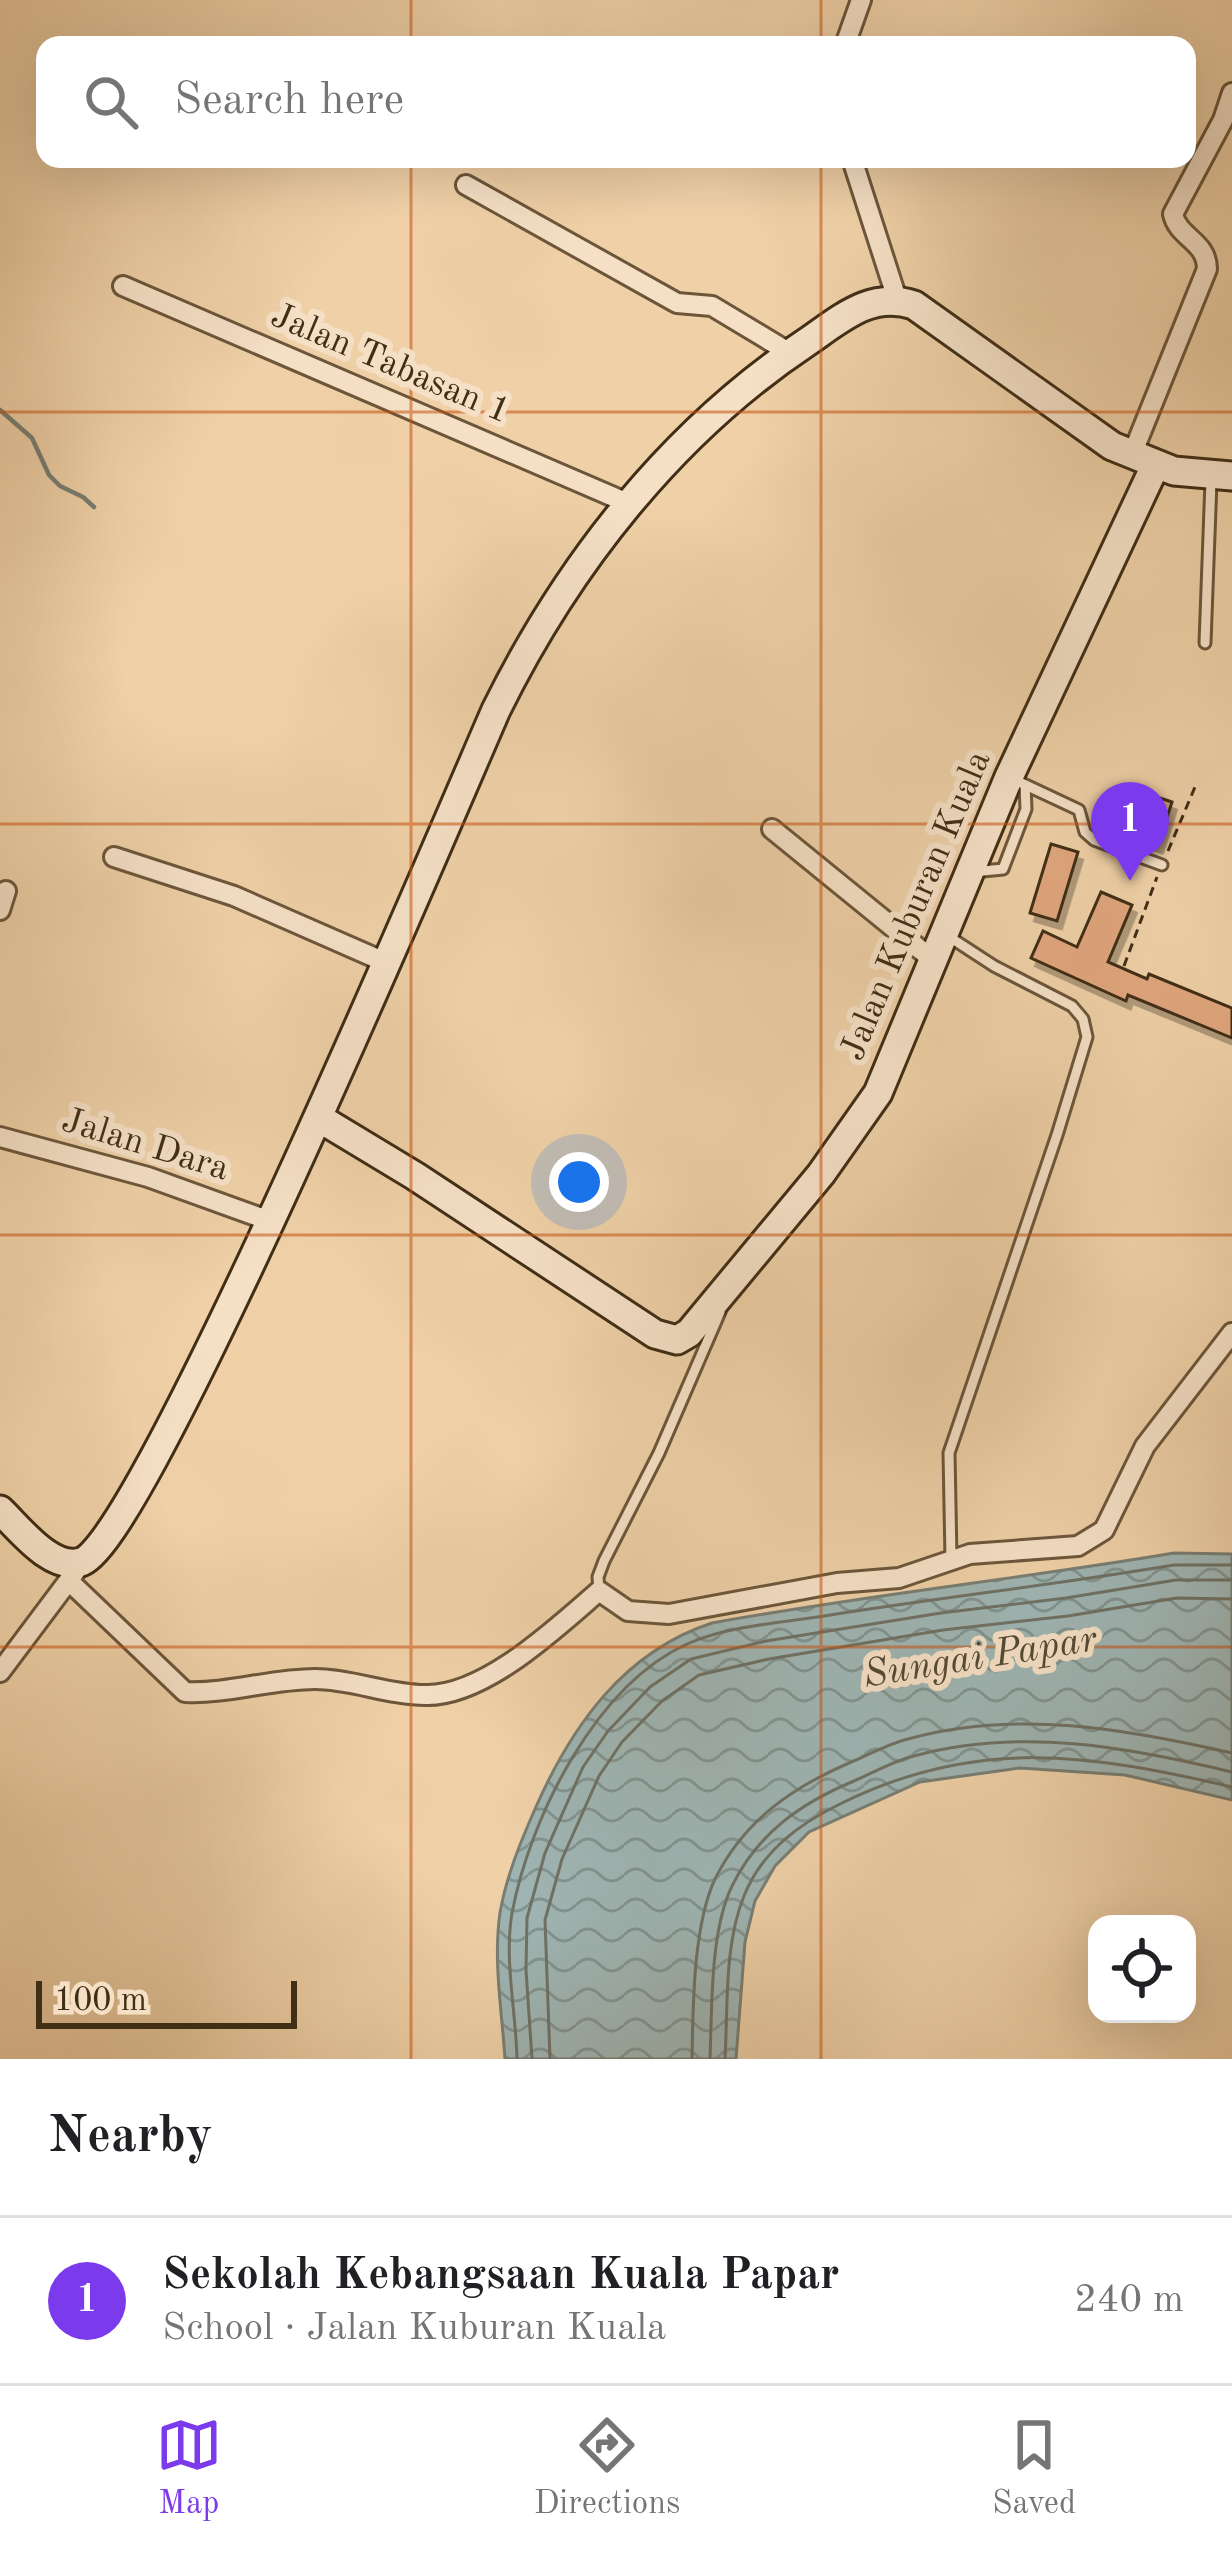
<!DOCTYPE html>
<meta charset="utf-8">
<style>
:root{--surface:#fff;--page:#f6f6f6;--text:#202124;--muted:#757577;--line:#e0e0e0;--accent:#7c3aed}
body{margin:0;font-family:"Old Standard TT",serif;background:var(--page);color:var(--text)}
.controls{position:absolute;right:36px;bottom:36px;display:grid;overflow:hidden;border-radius:24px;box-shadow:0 12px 48px #0002}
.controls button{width:108px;height:108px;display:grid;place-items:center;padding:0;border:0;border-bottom:3px solid var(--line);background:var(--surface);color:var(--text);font:60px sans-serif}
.scale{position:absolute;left:36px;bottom:30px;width:261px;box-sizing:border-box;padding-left:12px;border:6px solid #402e15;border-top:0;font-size:33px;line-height:42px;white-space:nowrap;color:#402e15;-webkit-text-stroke:9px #f5e0c6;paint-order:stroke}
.you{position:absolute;left:579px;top:1182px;width:42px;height:42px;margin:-30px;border:9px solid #fff;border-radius:50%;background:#1a73e8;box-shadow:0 0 0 18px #1a73e833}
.badge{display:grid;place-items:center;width:78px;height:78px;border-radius:50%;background:var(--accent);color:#fff;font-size:39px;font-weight:700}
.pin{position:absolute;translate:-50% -99px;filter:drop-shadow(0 3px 6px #0008)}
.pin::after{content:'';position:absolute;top:63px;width:42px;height:36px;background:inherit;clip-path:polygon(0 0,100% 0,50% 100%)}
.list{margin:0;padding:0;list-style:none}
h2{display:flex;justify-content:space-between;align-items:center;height:156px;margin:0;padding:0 48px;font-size:51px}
h2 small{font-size:39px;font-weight:400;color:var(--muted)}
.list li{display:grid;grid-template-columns:78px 1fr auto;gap:36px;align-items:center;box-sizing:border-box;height:168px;padding:0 48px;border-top:3px solid var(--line)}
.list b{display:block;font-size:45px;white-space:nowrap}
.list p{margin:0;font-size:39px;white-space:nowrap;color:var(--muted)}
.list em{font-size:39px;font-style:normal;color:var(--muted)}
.icon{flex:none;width:66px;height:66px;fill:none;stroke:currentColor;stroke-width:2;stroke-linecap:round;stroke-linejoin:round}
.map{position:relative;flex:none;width:1232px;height:2059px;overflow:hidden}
.search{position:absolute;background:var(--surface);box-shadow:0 12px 48px #0002;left:36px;right:36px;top:36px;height:132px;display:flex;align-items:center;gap:30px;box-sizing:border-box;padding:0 42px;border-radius:24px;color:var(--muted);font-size:45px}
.sheet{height:324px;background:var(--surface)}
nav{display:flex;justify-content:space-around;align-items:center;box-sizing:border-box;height:168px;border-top:3px solid var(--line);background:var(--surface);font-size:33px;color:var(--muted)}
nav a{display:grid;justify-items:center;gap:6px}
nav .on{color:var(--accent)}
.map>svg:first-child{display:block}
</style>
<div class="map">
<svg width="1232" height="2059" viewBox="0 0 1232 2059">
<defs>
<pattern id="water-waves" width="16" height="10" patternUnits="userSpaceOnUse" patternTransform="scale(3)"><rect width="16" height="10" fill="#9eb4b2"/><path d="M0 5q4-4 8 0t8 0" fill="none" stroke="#829390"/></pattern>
<filter id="shadow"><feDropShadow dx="4.5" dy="8" stdDeviation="0" flood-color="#0004"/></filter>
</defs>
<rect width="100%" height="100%" fill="#efd0a7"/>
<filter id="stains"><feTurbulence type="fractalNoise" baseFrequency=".00167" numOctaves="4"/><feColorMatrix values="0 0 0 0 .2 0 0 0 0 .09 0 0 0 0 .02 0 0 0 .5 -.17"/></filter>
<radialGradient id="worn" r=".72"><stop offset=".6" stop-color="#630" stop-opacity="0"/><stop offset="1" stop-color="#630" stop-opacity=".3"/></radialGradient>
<path fill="url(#water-waves)" stroke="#787e73" stroke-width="3" d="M1174 1553 1232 1554V1800L1125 1775 1020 1768 920 1782 809 1832 775 1866 755 1901 745 1942 736 2059H505C502 2012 493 1960 500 1913 506 1877 521 1841 535 1809 571 1727 623 1652 712 1623 865 1595 1020 1579 1174 1553Z"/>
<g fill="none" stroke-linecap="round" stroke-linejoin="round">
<path stroke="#6f7164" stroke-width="3" d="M517 2059C516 2011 504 1960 512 1913 530 1818 595 1686 687 1644 729 1625 784 1623 830 1615 945 1597 1060 1584 1174 1565H1232
M532 2059 526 1970 527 1918 545 1853 583 1767 608 1731 650 1687 691 1659 766 1641 941 1613 1066 1598 1176 1580H1232
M550 2059 545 1920 562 1859 599 1776 622 1742 662 1701 699 1675 769 1659 943 1630 1068 1616 1177 1598 1232 1599
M692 2059C693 2007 693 1926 715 1879 744 1821 791 1788 849 1763 868 1755 888 1744 908 1739 1015 1709 1127 1729 1232 1753
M710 2059C712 2009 710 1931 732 1886 758 1833 801 1803 854 1781 873 1773 893 1761 914 1756 1020 1727 1128 1747 1232 1772
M725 2059C728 2007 724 1945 744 1896 762 1851 799 1824 840 1804 976 1736 1091 1754 1232 1787"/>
<path stroke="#787e73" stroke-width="4.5" d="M0 410 32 438 49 475 60 486 83 497 94 507"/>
</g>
<path fill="#e0a67e" stroke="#402e15" stroke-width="3" filter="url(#shadow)" d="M1139 791 1172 802 1158 845 1125 834 1128 825 1119 822 1127 796 1136 799Z
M1051 844 1078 852 1057 921 1030 913Z
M1101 892 1132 905 1108 962 1147 979 1149 974 1232 1008V1038L1128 995 1126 1001 1031 958 1043 931 1077 947Z"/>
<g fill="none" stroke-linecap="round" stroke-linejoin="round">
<defs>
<path id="lane" d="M1205 643 1211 481
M1013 779 1079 810 1085 832 1094 840 1162 865
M973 872 1003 869 1026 809 1025 785
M948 936 994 966 1072 1006 1083 1019 1087 1037 1057 1135 949 1453 951 1558
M599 1591 598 1577 604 1561 659 1453 720 1312"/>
<path id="street" d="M845 45 861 0
M852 159 897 299
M466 185 677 303 712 306 790 353
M123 286 630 504
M1131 457 1207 269C1207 241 1178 238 1173 214L1223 120 1232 93
M772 829 933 960
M114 857 234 896 387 963
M0 910 6 891
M0 1137 148 1177 270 1221
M70 1582 185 1692C228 1694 271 1679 315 1679 352 1679 388 1695 426 1695 485 1696 556 1628 599 1591L628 1611 669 1614 837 1583 899 1578 970 1554 1078 1546 1104 1530 1145 1446 1232 1333
M0 1672 75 1572"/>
<path id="secondary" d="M319 1118 415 1176 655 1334 677 1340 689 1333 821 1174 878 1093 1009 777 1155 466
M0 1510C19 1528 51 1571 81 1562 142 1546 451 813 496 710 568 564 672 432 807 342 842 318 871 291 914 305L1112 446 1174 471 1232 476"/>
</defs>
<use href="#lane" stroke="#6c563a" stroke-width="15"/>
<use href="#street" stroke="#6c563a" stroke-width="24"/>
<use href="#secondary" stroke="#402e15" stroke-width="33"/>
<path stroke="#402e15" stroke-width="3" stroke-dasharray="9 6" stroke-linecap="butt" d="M1168 851 1195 787
M1124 966 1157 877"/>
<use href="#lane" stroke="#f5e0c6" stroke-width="9"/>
<use href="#street" stroke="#f5e0c6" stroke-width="18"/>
<use href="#secondary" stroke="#f5e0c6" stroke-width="27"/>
</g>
<path fill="none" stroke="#c6500e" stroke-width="3" stroke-opacity="0.55" d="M411 0V45M821 0V45M411 159V2059M821 159V2059M0 412H1232M0 824H1232M0 1235H1232M0 1647H1232"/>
<g text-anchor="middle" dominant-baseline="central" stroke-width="12" stroke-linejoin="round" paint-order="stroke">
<g font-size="36" fill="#402e15" stroke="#f5e0c6">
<text transform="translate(390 365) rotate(23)">Jalan Tabasan 1</text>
<text transform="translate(917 906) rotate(-67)">Jalan Kuburan Kuala</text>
<text transform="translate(145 1146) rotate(17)">Jalan Dara</text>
</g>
<g font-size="39" font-style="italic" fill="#534934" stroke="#f5e0c6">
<text transform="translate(980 1658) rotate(-9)">Sungai Papar</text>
</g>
</g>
<rect width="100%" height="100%" filter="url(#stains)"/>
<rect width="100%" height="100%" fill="url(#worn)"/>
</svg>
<div class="controls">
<button><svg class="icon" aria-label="locate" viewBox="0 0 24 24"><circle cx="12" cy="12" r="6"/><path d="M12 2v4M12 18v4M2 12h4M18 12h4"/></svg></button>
</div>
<div class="scale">100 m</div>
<div class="you"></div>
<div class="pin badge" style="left:1130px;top:881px">1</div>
<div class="search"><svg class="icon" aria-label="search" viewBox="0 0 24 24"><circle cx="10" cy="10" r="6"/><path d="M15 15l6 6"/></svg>Search here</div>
</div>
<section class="sheet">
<h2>Nearby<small></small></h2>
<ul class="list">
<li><span class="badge">1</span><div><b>Sekolah Kebangsaan Kuala Papar</b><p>School · Jalan Kuburan Kuala</p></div><em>240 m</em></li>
</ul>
</section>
<nav>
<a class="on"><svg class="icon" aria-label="map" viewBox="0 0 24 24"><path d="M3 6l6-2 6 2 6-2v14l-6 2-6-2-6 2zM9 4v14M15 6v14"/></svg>Map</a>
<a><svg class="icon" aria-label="directions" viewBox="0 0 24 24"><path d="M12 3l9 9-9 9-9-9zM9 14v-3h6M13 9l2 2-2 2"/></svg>Directions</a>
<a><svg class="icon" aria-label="saved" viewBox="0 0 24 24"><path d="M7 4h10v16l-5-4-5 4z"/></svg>Saved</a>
</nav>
